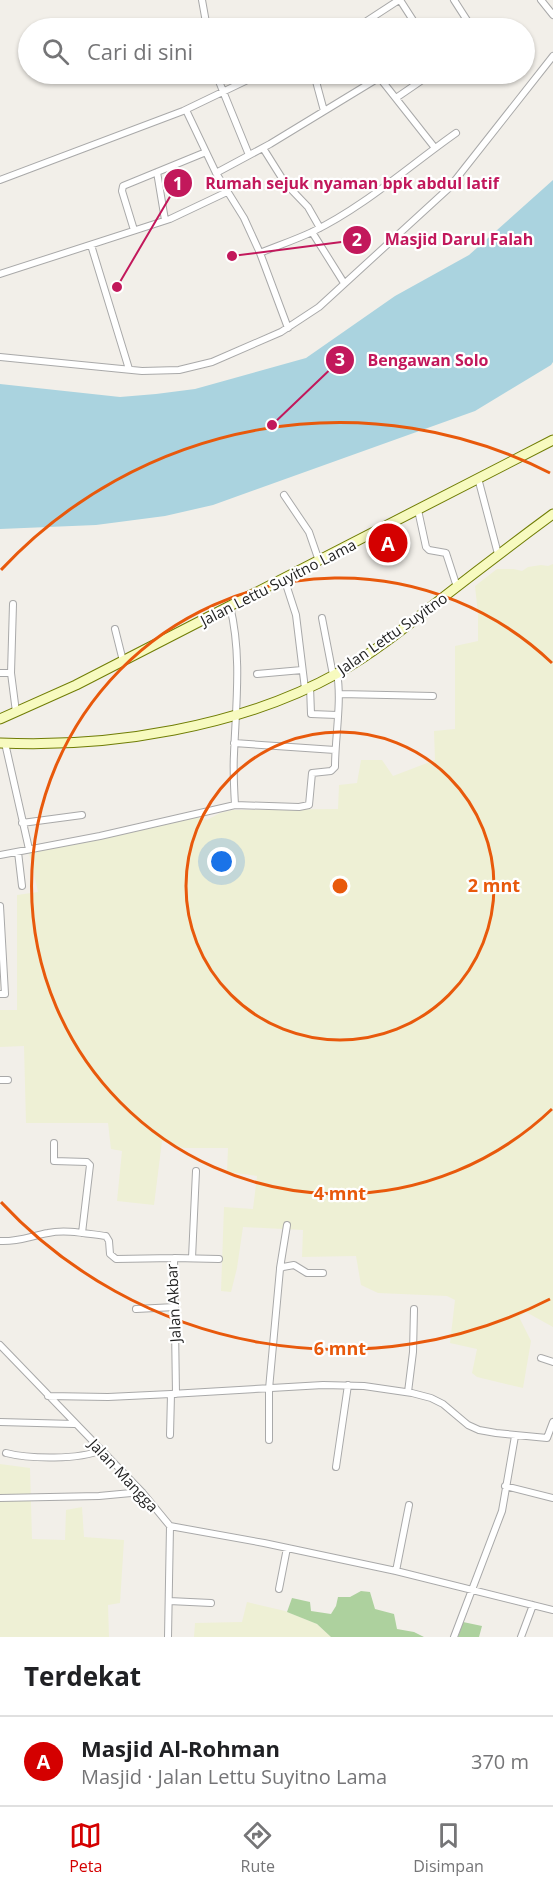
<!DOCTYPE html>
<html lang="id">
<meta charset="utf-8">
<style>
:root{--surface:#fff;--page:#f2f2f2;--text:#202124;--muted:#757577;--line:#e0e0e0;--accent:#d40000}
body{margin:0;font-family:"Open Sans",sans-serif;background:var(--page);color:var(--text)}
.you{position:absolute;left:222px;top:862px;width:21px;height:21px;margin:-15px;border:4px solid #fff;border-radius:50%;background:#1a73e8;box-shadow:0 0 0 9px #1a73e833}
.badge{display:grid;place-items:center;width:39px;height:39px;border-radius:50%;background:var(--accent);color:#fff;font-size:20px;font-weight:700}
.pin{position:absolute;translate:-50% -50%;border:3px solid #fff;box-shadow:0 2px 6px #0006}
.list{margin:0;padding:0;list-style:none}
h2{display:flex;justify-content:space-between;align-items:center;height:78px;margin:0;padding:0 24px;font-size:26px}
h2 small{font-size:20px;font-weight:400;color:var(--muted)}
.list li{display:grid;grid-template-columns:39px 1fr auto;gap:18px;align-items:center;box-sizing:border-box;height:90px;padding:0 24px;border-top:2px solid var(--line)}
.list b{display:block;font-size:22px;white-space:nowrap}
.list p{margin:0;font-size:20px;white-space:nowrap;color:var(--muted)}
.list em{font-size:20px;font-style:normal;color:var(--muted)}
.icon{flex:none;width:33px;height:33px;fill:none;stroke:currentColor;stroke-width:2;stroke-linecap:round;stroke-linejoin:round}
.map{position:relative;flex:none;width:553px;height:1637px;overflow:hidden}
.search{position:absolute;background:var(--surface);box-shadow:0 2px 4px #0004;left:18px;right:18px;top:18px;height:66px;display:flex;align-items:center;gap:15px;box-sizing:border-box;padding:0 21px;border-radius:33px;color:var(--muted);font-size:22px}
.sheet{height:168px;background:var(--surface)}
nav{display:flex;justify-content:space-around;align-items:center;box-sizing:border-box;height:84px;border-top:2px solid var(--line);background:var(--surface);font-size:16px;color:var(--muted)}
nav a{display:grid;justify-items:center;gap:3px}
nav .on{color:var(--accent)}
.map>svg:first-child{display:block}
</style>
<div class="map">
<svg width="553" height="1637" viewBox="0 0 553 1637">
<rect width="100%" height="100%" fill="#f2efe9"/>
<path fill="#eef0d5" d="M553 564V1327L526 1312 519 1317 531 1341 523 1388 477 1377 472 1373 477 1349 450 1343 455 1300 447 1296 378 1293 361 1285 356 1256 302 1257 303 1230 243 1227 237 1268 231 1292 221 1291 224 1207 253 1209 257 1176 227 1172 228 1148H183L162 1141 154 1205 117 1201 122 1151 111 1149 108 1123H26L24 1046 0 1047V1010H17V895L38 892 29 853 193 816 207 820 220 813 233 810 338 809 339 785 357 783 361 760H382L393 776 435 760 434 731 455 729V646L478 641V614L475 586 497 569H514L522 571 528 567 541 565 548 566Z
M0 1464 30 1468 32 1539 65 1540 66 1510 82 1507 84 1537 124 1540 120 1603 108 1605 109 1637H0Z
M247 1602 285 1611 317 1624 331 1637H194L195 1623 242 1622Z"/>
<path fill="#add19e" d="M361 1591 370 1592 375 1609 394 1614 397 1629 414 1632 424 1637H331L317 1624 287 1612 292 1598 310 1602 311 1611 331 1614 336 1606 338 1597H350Z
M463 1622 482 1626 479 1637H458Z"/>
<path fill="#aad3df" d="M553 180V362L551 365 475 411 213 505 165 516 96 525 0 529V384L120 397 156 394 195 389 306 358 395 296 469 255Z"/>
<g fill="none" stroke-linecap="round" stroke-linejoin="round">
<defs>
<path id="minor" d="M202 0 207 28
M400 0 418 28
M454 0 472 28
M541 0 553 15
M356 28 399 0
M216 74 249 155
M314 74 324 111
M379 77 435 148
M396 98 431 74
M186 110 216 173 244 218 260 253C277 246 295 240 312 232 364 207 409 166 456 133
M263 148 285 183 308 207 320 228
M157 172 165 220
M216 173 270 144 385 74
M0 180 183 111 260 74
M134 230 122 191 123 186 206 152
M312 232 344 283
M91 245 129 369
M260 253 288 328
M0 274 170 219 227 192
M0 357 142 371 179 370 212 362 281 332 319 307 449 188 553 56
M478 478 498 554
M284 495 309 532 319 561
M418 510 426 547 429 550 446 553 457 587
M284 578 296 615 305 689
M13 604 11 673 16 712
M230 606C242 655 236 704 234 754 233 771 234 788 235 805
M322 618 333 675
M115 629 123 661
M0 673H11
M257 674 302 670
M310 686 311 714 337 715
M340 694 433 696
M5 743 29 849
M234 743 335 750
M22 823 82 815
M18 852 22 886
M0 855 100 836 235 805 299 807 309 805 312 773 331 771 335 767C335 737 342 701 337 673
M0 906 5 994H0
M0 1080H8
M54 1143V1161L87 1162 90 1165 82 1233
M0 1241C18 1242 31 1236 48 1233 66 1229 88 1234 106 1236L109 1241 110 1254 116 1259 174 1258 176 1394
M174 1258 219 1259
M192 1258 196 1171
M280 1268 287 1225
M136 1309 175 1307
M0 1345 142 1492 170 1526 168 1637
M541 1358 553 1362
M408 1392 413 1352 414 1309
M48 1396 108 1397 171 1394 323 1385 364 1386 412 1393 431 1398 443 1404 468 1425 479 1430 496 1433 547 1438 553 1422
M0 1422 74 1424
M170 1435 171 1394
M269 1440V1389L280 1269 283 1267 294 1265 307 1273H323
M6 1453C29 1459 80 1460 101 1450
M336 1467 348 1385
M505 1486 553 1498
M0 1498 99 1496 142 1492
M170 1526 264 1543 396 1571 553 1610
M396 1571 409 1505
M279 1589 287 1548
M169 1601 211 1603
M454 1637 502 1511 515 1436
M521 1637 533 1605"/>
<path id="secondary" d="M0 719 76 685 553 440
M0 743C110 748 241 727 338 673 375 652 408 625 441 599 478 570 515 542 553 514"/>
</defs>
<use href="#minor" stroke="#a9a9a9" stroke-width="8"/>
<use href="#secondary" stroke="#707d05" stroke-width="11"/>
<use href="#minor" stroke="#fff" stroke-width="6"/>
<use href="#secondary" stroke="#f7fabf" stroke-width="9"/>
</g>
<g fill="none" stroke="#e8590c" stroke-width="3">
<circle cx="340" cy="886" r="154"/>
<path d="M552 1109A308 308 0 1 1 552 663"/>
<path d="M550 1299A463 463 0 0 1 1 1202M1 570A463 463 0 0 1 550 473"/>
</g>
<g text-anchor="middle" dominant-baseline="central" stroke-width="4.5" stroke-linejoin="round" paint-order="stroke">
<g font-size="15" fill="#222" stroke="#fff">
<text transform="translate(278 582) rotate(-27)">Jalan Lettu Suyitno Lama</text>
<text transform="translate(392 633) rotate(-35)">Jalan Lettu Suyitno</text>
<text transform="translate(173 1303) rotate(-93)">Jalan Akbar</text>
<text transform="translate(124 1475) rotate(47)">Jalan Mangga</text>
</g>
</g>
<circle cx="340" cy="886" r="9" fill="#e8590c" stroke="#fff" stroke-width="3"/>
<g font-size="18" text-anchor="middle" font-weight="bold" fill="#e8590c" stroke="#fff" stroke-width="4.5" stroke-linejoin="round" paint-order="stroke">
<text x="494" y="892">2 mnt</text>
<text x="340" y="1200">4 mnt</text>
<text x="340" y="1355">6 mnt</text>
</g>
<path fill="none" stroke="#c2185b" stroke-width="2" d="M117 287L178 183M232 256L357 240M272 425L340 360"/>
<g fill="#c2185b" stroke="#fff" stroke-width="2">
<circle cx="117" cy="287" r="6"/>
<circle cx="232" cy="256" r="6"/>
<circle cx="272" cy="425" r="6"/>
<circle cx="178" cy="183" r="15"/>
<circle cx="357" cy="240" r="15"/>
<circle cx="340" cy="360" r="15"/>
</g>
<g font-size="18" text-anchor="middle" font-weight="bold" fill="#fff">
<text x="178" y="190">1</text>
<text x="357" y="246">2</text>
<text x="340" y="366">3</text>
</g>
<g font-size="16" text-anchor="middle" font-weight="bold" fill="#c2185b" stroke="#fff" stroke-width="4.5" stroke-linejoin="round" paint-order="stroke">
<text x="352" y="189">Rumah sejuk nyaman bpk abdul latif</text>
<text x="459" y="245">Masjid Darul Falah</text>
<text x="428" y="366">Bengawan Solo</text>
</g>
</svg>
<div class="you"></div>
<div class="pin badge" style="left:388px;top:543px">A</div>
<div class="search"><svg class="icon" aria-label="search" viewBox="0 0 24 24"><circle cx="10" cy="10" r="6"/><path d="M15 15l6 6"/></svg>Cari di sini</div>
</div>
<section class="sheet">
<h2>Terdekat<small></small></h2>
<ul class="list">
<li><span class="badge">A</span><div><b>Masjid Al-Rohman</b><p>Masjid · Jalan Lettu Suyitno Lama</p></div><em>370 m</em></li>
</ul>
</section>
<nav>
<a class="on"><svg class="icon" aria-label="map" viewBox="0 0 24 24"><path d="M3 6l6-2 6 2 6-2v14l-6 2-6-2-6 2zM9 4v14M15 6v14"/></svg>Peta</a>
<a><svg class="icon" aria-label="directions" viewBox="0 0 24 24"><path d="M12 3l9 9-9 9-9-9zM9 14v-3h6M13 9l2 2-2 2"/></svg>Rute</a>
<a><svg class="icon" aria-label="saved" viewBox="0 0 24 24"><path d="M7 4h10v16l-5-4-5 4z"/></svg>Disimpan</a>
</nav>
